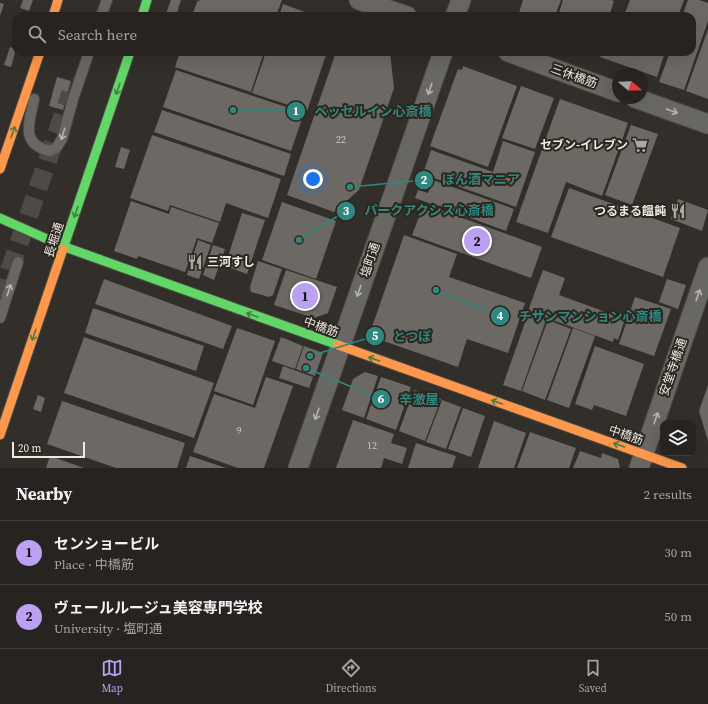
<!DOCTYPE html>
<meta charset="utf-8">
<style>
:root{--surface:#262320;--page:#2e2b29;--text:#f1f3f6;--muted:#a4a4a5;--line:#42403e;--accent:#bca0f2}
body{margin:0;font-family:"Source Serif 4","Noto Sans JP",serif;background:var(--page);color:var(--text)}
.controls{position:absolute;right:12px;bottom:12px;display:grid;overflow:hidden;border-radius:8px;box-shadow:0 4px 16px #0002}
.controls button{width:36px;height:36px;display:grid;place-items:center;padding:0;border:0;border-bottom:1px solid var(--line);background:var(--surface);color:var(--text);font:20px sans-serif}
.compass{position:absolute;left:612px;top:68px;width:36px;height:36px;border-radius:50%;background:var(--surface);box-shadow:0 4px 16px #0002;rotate:109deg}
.scale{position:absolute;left:12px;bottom:10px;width:73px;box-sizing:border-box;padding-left:4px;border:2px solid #ede9e4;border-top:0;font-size:11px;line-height:14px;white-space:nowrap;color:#ede9e4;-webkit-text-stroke:3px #2c261e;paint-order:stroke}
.you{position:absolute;left:313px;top:179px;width:14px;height:14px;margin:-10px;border:3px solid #fff;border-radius:50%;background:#1a73e8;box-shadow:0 0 0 6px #1a73e833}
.badge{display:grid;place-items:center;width:26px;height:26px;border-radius:50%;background:var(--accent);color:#111;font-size:13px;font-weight:700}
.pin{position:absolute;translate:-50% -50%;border:2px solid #fff;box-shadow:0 1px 4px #0006}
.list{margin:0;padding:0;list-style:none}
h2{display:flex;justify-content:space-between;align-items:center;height:52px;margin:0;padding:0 16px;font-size:17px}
h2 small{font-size:13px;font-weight:400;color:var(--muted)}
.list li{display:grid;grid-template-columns:26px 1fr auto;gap:12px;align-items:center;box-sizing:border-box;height:64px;padding:0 16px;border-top:1px solid var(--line)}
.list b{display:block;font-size:15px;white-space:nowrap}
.list p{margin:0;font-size:13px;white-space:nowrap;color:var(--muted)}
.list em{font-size:13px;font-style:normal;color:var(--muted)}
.icon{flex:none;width:22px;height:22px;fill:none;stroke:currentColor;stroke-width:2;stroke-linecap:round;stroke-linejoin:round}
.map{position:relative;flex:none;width:708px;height:468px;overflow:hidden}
.search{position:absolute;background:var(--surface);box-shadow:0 4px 16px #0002;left:12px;right:12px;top:12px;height:44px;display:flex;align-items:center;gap:10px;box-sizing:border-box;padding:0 14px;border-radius:12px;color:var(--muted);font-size:15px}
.sheet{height:180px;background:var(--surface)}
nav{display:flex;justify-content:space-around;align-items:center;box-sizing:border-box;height:56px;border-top:1px solid var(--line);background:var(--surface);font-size:11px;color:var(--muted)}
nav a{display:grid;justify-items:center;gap:2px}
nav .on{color:var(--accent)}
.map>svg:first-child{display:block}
</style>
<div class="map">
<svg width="708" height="468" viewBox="0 0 708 468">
<rect width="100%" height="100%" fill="#322f2a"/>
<path fill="#6c6965" d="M23 0H33L29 11 20 8Z
M171 0H181L176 16H165Z
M200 0H282L276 16H192L197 2Z
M523 0H561L555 16H518Z
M563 0H611L614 1 609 16H558Z
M630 0H684L678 16H624Z
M688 0H699L708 3V21L684 90 659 82 670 52H692V16H682Z
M0 3 4 4 0 16Z
M283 4 316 16H279Z
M708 29V99L686 91Z
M10 47 16 49 11 67 4 65Z
M180 52H264L251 92 175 67Z
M266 52H327L307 111 252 93Z
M336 52 390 53 394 88 359 190 334 212 287 195Z
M602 52H665L657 77 600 57Z
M463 66 517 86 488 167 430 146 458 69 462 70Z
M176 70 304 113 291 151 163 107Z
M57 77 71 81 63 110 49 106Z
M521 86 554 98 535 149 502 138Z
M560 99 628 123 602 196 566 182 548 233 516 222Z
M162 110 291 154 284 176 154 132Z
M631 125 658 134 632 205 605 195Z
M152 135 281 179 268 218 226 203 220 222 170 205 168 211 130 198Z
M503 141 535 152 516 207 423 174 431 150 493 172Z
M121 147 130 150 124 169 115 167Z
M433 180 514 209 506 231 415 198 418 190 428 193Z
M569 188 680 228 663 277 551 237Z
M678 199 708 210 702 231 671 219Z
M131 201 169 214 171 207 219 223 212 243 197 238 185 272 138 256 137 259 114 251Z
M282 202 336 221 316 279 262 260Z
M424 204 542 247 531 278 412 235Z
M242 213 265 220 247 274 225 266Z
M404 235 457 254 449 277 525 303 508 353 467 339 458 367 375 338 372 327Z
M198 240 211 245 199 279 187 275Z
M213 245 225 249 214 280 203 275Z
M258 261 282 269 273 295 269 297 251 292 250 287Z
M286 270 337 287 328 313 314 318 274 305Z
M543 270 565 278 559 295 625 319 618 340 614 338 613 342 528 311Z
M104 279 232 326 223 349 95 304Z
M667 279 686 285 678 309 659 302Z
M635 297 671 309 654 356 619 344Z
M93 308 204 346 196 371 85 333Z
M528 314 546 320 521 391 503 385Z
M548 320 571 329 545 400 522 391Z
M237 328 275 341 253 405 214 391Z
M573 328 595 336 569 408 547 400Z
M84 337 214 383 194 438 64 393Z
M281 337 303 346 295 369 272 361Z
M304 346 323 353 315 376 296 369Z
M595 346 644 364 626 416 594 405 592 410 575 404Z
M283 366 313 377 309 388 279 378Z
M365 372 378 376 364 418 342 410 353 379Z
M266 377 293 386 264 468H238L193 452 214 394 255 408Z
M381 377 411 387 396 430 366 419Z
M708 385V441L699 411Z
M414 390 441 399 425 441 399 431Z
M38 395 45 398 41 412 33 409Z
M442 400 461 407 446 449 426 442Z
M62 401 185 443 177 468H116L47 444Z
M463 408 485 416 471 457 448 449Z
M353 420 394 434 391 443 407 448 402 464 384 458 381 468H336Z
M494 421 526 433 514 468H478Z
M530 432 576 448 569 468H517Z
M416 443 456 456 452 468H408Z
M580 451 601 458 602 453 618 459 620 468H573Z
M50 456 84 468H46Z
M190 456 226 468H186Z"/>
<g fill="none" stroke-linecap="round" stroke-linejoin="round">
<path stroke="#4e4b46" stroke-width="19" stroke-dasharray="19 10" stroke-linecap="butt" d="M0 298 71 93"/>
<defs>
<path id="lane" d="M101 16 107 0
M34 99C30 122 19 144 50 151L56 148 62 139 74 96 89 52
M0 318 18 262"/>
<path id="street" d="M359 0 407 16
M455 16 461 0
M508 52 618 92
M635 98 708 124
M298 468 443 52
M639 468 708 267"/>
<path id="fast" d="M142 16 147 0
M0 218 65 247 338 345
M63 249 130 52"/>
<path id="slow" d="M53 16 58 0
M0 169 40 52
M338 345 682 468
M0 435 63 249"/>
</defs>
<use href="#lane" stroke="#4c4a46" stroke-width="12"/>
<use href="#street" stroke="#4c4a46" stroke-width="21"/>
<use href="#fast" stroke="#4c4a46" stroke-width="11"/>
<use href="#slow" stroke="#4c4a46" stroke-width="11"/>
<use href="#lane" stroke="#696764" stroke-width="10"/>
<use href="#street" stroke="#696764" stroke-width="19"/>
<use href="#fast" stroke="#63d668" stroke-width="9"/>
<use href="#slow" stroke="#ff974d" stroke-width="9"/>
</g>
<defs><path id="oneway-shaft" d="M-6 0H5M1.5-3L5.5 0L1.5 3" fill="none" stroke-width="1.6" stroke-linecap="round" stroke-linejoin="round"/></defs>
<g stroke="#487e43">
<use href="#oneway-shaft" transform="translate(118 89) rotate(109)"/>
<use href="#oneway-shaft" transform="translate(13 132) rotate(-71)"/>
<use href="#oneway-shaft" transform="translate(76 212) rotate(109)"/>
<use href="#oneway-shaft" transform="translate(252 315) rotate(-160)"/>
<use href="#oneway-shaft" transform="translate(34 335) rotate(109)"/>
<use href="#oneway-shaft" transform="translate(374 359) rotate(-161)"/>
<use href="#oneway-shaft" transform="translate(497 402) rotate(-161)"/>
<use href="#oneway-shaft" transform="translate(619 445) rotate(-161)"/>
</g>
<g stroke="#b8b5b1">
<use href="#oneway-shaft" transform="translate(430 89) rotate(109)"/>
<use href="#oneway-shaft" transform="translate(672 111) rotate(20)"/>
<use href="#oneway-shaft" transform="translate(63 134) rotate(107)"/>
<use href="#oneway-shaft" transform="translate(9 290) rotate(-72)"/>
<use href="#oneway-shaft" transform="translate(359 291) rotate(109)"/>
<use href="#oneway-shaft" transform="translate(698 295) rotate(-71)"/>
<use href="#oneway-shaft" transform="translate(317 414) rotate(109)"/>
<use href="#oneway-shaft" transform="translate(656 418) rotate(-71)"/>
</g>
<defs>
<symbol id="supermarket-bare" viewBox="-9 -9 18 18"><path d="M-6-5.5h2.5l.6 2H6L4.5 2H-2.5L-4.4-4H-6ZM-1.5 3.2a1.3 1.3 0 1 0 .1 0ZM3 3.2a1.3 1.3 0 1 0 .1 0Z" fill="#aca8a3" stroke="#2c261e" stroke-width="2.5" paint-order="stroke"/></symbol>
<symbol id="restaurant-bare" viewBox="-9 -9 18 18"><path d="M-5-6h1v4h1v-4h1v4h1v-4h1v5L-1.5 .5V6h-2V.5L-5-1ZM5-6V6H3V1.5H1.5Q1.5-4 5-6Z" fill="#aca8a3" stroke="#2c261e" stroke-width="2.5" paint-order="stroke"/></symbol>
</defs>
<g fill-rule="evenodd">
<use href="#supermarket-bare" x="629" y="134" width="22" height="22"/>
<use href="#restaurant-bare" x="667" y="200" width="22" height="22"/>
<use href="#restaurant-bare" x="184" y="251" width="22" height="22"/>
</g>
<g text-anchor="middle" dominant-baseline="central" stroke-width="4" stroke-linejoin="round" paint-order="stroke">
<g font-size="10" fill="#cdc9c4">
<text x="341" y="139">22</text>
<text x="239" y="430">9</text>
<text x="372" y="445">12</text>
</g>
<g font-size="12" fill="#ede9e4" stroke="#2c261e">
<text transform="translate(574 76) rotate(20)">三休橋筋</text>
<text transform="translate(54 240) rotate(-72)">長堀通</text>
<text transform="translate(370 260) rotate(-71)">塩町通</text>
<text transform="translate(321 327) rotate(20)">中橋筋</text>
<text transform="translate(673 367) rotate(-71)">安堂寺橋通</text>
<text transform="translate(626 435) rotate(19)">中橋筋</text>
</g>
<g font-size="12" font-weight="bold" fill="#ede9e4" stroke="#2c261e" text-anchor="end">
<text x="628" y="145">セブン-イレブン</text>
<text x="666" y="211">つるまる饂飩</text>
<text x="207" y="262" text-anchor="start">三河すし</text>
</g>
</g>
<path fill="none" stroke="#308780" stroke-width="1.5" d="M233 110L296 111M350 187L424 180M299 240L346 211M436 290L500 316M310 356L375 336M306 368L381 399"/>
<g fill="#308780" stroke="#2c261e" stroke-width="1.5">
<circle cx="233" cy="110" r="4"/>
<circle cx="350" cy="187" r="4"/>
<circle cx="299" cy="240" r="4"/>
<circle cx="436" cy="290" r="4"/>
<circle cx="310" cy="356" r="4"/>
<circle cx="306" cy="368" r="4"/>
<circle cx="296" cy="111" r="10"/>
<circle cx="424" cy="180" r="10"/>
<circle cx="346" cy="211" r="10"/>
<circle cx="500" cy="316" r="10"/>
<circle cx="375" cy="336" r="10"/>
<circle cx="381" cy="399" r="10"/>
</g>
<g font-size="12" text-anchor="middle" font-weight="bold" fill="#fff">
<text x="296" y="115">1</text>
<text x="424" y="184">2</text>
<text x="346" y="215">3</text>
<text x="500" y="320">4</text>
<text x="375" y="340">5</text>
<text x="381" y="403">6</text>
</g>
<g font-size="13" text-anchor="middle" font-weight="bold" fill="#308780" stroke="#2c261e" stroke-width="4" stroke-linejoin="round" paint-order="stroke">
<text x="373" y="116">ベッセルイン心斎橋</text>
<text x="481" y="184">ぽん酒マニア</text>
<text x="429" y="215">パークアクシス心斎橋</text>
<text x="590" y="321">チサンマンション心斎橋</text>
<text x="412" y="341">とつぼ</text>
<text x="419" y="404">辛激屋</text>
</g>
</svg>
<div class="controls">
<button><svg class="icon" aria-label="layers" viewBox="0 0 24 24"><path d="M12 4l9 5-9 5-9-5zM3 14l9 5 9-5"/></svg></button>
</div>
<svg class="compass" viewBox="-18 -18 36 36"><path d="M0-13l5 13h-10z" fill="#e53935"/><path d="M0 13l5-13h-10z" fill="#a4a4a5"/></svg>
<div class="scale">20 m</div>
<div class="you"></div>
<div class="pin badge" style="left:305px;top:296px">1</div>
<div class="pin badge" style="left:477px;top:241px">2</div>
<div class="search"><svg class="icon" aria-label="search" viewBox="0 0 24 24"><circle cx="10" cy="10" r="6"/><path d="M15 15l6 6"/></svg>Search here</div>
</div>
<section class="sheet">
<h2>Nearby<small>2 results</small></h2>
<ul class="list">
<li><span class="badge">1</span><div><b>センショービル</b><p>Place · 中橋筋</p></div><em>30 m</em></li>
<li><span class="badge">2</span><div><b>ヴェールルージュ美容専門学校</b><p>University · 塩町通</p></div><em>50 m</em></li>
</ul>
</section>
<nav>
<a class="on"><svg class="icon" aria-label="map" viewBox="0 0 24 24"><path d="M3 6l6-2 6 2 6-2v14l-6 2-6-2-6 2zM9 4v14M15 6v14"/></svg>Map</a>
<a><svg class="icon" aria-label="directions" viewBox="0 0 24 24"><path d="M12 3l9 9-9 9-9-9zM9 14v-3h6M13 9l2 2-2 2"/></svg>Directions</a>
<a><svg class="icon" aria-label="saved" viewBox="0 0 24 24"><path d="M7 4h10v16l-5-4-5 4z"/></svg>Saved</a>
</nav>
